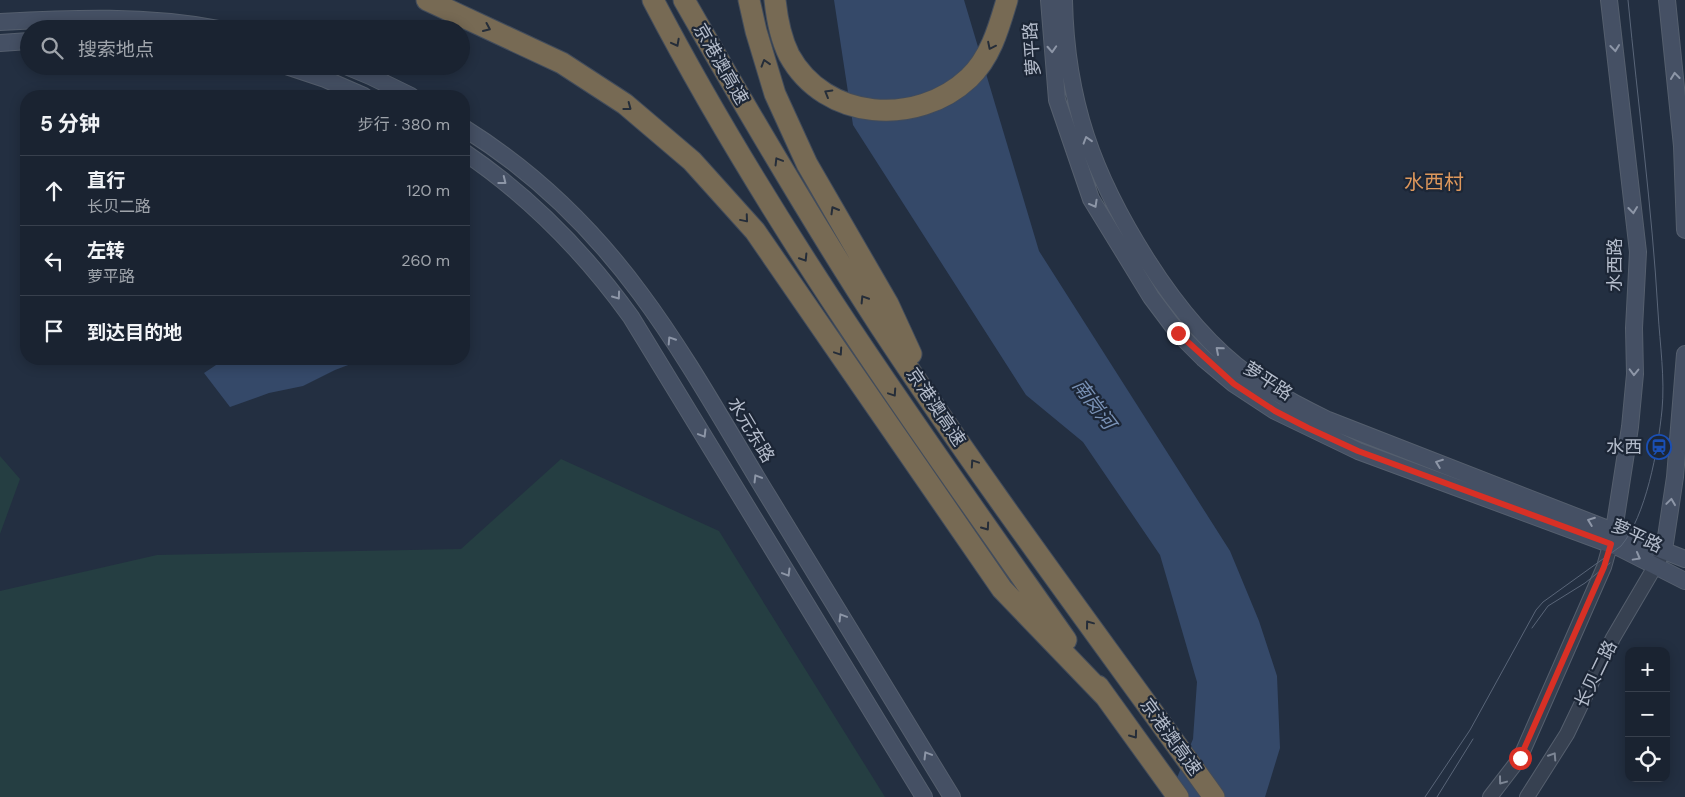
<!DOCTYPE html>
<html lang="zh">
<meta charset="utf-8">
<style>
:root{--surface:#1a2331;--page:#272f3d;--text:#f1f3f6;--muted:#9fa4ab;--line:#38404d}
body{margin:0;font-family:"DM Sans","Noto Sans SC",sans-serif;background:var(--page);color:var(--text)}
.controls{position:absolute;right:15px;bottom:15px;display:grid;overflow:hidden;border-radius:10px;box-shadow:0 2px 12px #0003}
.controls button{width:45px;height:45px;display:grid;place-items:center;padding:0;border:0;border-bottom:1px solid var(--line);background:var(--surface);color:var(--text);font:25px sans-serif}
.stop{position:absolute;width:15px;height:15px;margin:-11px;border:4px solid #d93025;border-radius:50%;background:#fff}
.stop.end{background:#d93025;border-color:#fff;box-shadow:0 1px 5px #0008}
.list{margin:0;padding:0;list-style:none}
h2{display:flex;justify-content:space-between;align-items:center;height:65px;margin:0;padding:0 20px;font-size:21px}
h2 small{font-size:16px;font-weight:400;color:var(--muted)}
.list li{display:grid;grid-template-columns:32px 1fr auto;gap:15px;align-items:center;box-sizing:border-box;height:70px;padding:0 20px;border-top:1px solid var(--line)}
.list b{display:block;font-size:19px;white-space:nowrap}
.list p{margin:0;font-size:16px;white-space:nowrap;color:var(--muted)}
.list em{font-size:16px;font-style:normal;color:var(--muted)}
.icon{flex:none;width:28px;height:28px;fill:none;stroke:currentColor;stroke-width:2;stroke-linecap:round;stroke-linejoin:round}
.map{position:relative;flex:none;width:1685px;height:797px;overflow:hidden}
.search{position:absolute;background:var(--surface);box-shadow:0 2px 12px #0003;left:20px;top:20px;width:450px;height:55px;display:flex;align-items:center;gap:12px;box-sizing:border-box;padding:0 18px;border-radius:28px;color:var(--muted);font-size:19px}
.panel{position:absolute;background:var(--surface);box-shadow:0 2px 12px #0003;left:20px;top:90px;width:450px;height:275px;border-radius:20px}
.map>svg:first-child{display:block}
</style>
<div class="map">
<svg width="1685" height="797" viewBox="0 0 1685 797">
<rect width="100%" height="100%" fill="#232f41"/>
<path fill="#253e42" d="M0 456 20 479 0 534Z
M561 459 719 531 885 797H0V591L157 555 461 549Z"/>
<path fill="#354969" d="M834 0H964L1039 251 1230 551 1259 621 1277 676 1280 748 1265 797H1169L1193 739 1197 682 1160 555 1083 442 1026 395 853 125Z
M225 359H364L335 370 303 386 269 393 230 407 204 373Z"/>
<g fill="none" stroke-linecap="round" stroke-linejoin="round">
<defs>
<path id="tertiary" d="M1490 797 1520 758 1604 567 1613 535
M1527 797 1567 734 1613 638 1660 558"/>
<path id="secondary" d="M1049 0 1057 100 1091 199 1151 297 1178 333 1203 358 1234 384 1275 411 1358 451 1620 548 1685 581
M1064 0C1066 101 1093 175 1147 260 1175 304 1207 345 1249 375 1274 393 1301 407 1328 420L1685 559
M1609 0 1638 252 1634 328 1635 374 1630 427 1614 530
M1667 0 1682 146 1685 230
M0 22C74 18 146 15 219 29
M0 43 29 41
M286 66 325 79 364 96
M346 66 370 76 411 96
M464 128C533 171 592 228 640 293 687 356 727 429 768 496 829 596 891 697 952 797
M464 152C529 196 585 253 631 317L924 797
M1664 550 1675 477 1685 354"/>
<path id="motorway" d="M427 0 562 63 625 104 692 161 755 231 1002 589 1105 696
M653 0C771 226 920 432 1066 640
M684 0C747 110 811 220 880 326 986 487 1102 641 1214 797
M749 0 756 31 775 94 807 164 888 304 911 354
M775 0C777 19 780 37 789 55 825 121 917 127 969 78 991 57 999 27 1007 0
M1098 686 1178 797"/>
</defs>
<use href="#tertiary" stroke="#555f6e" stroke-width="16"/>
<use href="#secondary" stroke="#555f6e" stroke-width="18"/>
<use href="#motorway" stroke="#424c5b" stroke-width="23"/>
<use href="#tertiary" stroke="#374151" stroke-width="14"/>
<use href="#secondary" stroke="#455064" stroke-width="16"/>
<use href="#motorway" stroke="#776a54" stroke-width="21"/>
<path stroke="#596578" stroke-width="1" d="M1532 628 1548 606 1585 583 1610 563
M1425 797 1470 730 1536 610 1543 602 1621 546C1646 516 1658 450 1662 410 1665 379 1660 344 1658 312 1652 208 1638 104 1628 0
M1437 797 1473 739"/>
</g>
<defs><path id="oneway-chevron" d="M-2-3.5L2.5 0L-2 3.5" fill="none" stroke-width="1.6" stroke-linecap="round" stroke-linejoin="round" transform="scale(1.25)"/></defs>
<g stroke="#252d39">
<use href="#oneway-chevron" transform="translate(487 28) rotate(24)"/>
<use href="#oneway-chevron" transform="translate(676 43) rotate(62)"/>
<use href="#oneway-chevron" transform="translate(991 46) rotate(116)"/>
<use href="#oneway-chevron" transform="translate(765 63) rotate(-107)"/>
<use href="#oneway-chevron" transform="translate(828 93) rotate(-150)"/>
<use href="#oneway-chevron" transform="translate(628 107) rotate(37)"/>
<use href="#oneway-chevron" transform="translate(778 161) rotate(-121)"/>
<use href="#oneway-chevron" transform="translate(834 210) rotate(-120)"/>
<use href="#oneway-chevron" transform="translate(745 219) rotate(50)"/>
<use href="#oneway-chevron" transform="translate(804 258) rotate(58)"/>
<use href="#oneway-chevron" transform="translate(864 299) rotate(-122)"/>
<use href="#oneway-chevron" transform="translate(839 352) rotate(56)"/>
<use href="#oneway-chevron" transform="translate(893 393) rotate(56)"/>
<use href="#oneway-chevron" transform="translate(974 463) rotate(-124)"/>
<use href="#oneway-chevron" transform="translate(986 527) rotate(55)"/>
<use href="#oneway-chevron" transform="translate(1089 624) rotate(-127)"/>
<use href="#oneway-chevron" transform="translate(1134 735) rotate(54)"/>
</g>
<g stroke="#8d96a7">
<use href="#oneway-chevron" transform="translate(1615 48) rotate(84)"/>
<use href="#oneway-chevron" transform="translate(1052 49) rotate(87)"/>
<use href="#oneway-chevron" transform="translate(1675 76) rotate(-96)"/>
<use href="#oneway-chevron" transform="translate(1087 140) rotate(-107)"/>
<use href="#oneway-chevron" transform="translate(503 181) rotate(38)"/>
<use href="#oneway-chevron" transform="translate(1094 204) rotate(61)"/>
<use href="#oneway-chevron" transform="translate(1633 210) rotate(84)"/>
<use href="#oneway-chevron" transform="translate(617 296) rotate(54)"/>
<use href="#oneway-chevron" transform="translate(671 340) rotate(-123)"/>
<use href="#oneway-chevron" transform="translate(1219 350) rotate(-139)"/>
<use href="#oneway-chevron" transform="translate(1634 372) rotate(91)"/>
<use href="#oneway-chevron" transform="translate(703 434) rotate(59)"/>
<use href="#oneway-chevron" transform="translate(1439 463) rotate(-159)"/>
<use href="#oneway-chevron" transform="translate(757 478) rotate(-121)"/>
<use href="#oneway-chevron" transform="translate(1671 502) rotate(-82)"/>
<use href="#oneway-chevron" transform="translate(1591 521) rotate(-159)"/>
<use href="#oneway-chevron" transform="translate(1637 557) rotate(29)"/>
<use href="#oneway-chevron" transform="translate(787 573) rotate(59)"/>
<use href="#oneway-chevron" transform="translate(842 617) rotate(-121)"/>
<use href="#oneway-chevron" transform="translate(927 755) rotate(-121)"/>
</g>
<g stroke="#7c8594">
<use href="#oneway-chevron" transform="translate(1553 756) rotate(-57)"/>
<use href="#oneway-chevron" transform="translate(1502 781) rotate(127)"/>
</g>
<g fill="none" stroke-linecap="round" stroke-linejoin="round">
<path stroke="#d93025" stroke-width="6" d="M1178 333 1234 384 1275 411 1308 428 1358 451 1611 544 1604 567 1520 758"/>
</g>
<defs>
<symbol id="station-ring" viewBox="-11 -11 22 22"><circle r="9.5" fill="#1c2636" stroke="#1a4fb4" stroke-width="1.5"/><path d="M-3-6H3Q5-6 5-4V2Q5 4 3 4L4.5 6H3L1.5 4h-3L-3 6H-4.5L-3 4Q-5 4-5 2V-4Q-5-6-3-6ZM-3.5-4v3h7v-3ZM-3.5 1v1.5H-2V1ZM2 1v1.5H3.5V1Z" fill="#1a4fb4"/></symbol>
</defs>
<g fill-rule="evenodd">
<use href="#station-ring" x="1645" y="433" width="28" height="28"/>
</g>
<g text-anchor="middle" dominant-baseline="central" stroke-width="4.5" stroke-linejoin="round" paint-order="stroke">
<g font-size="18" fill="#b4bccb" stroke="#1c2636">
<text transform="translate(1032 49) rotate(-94)">萝平路</text>
<text transform="translate(721 64) rotate(60)">京港澳高速</text>
<text transform="translate(1615 265) rotate(-90)">水西路</text>
<text transform="translate(1268 381) rotate(33)">萝平路</text>
<text transform="translate(936 407) rotate(56)">京港澳高速</text>
<text transform="translate(751 430) rotate(59)">水元东路</text>
<text transform="translate(1637 536) rotate(25)">萝平路</text>
<text transform="translate(1596 674) rotate(-64)">长贝二路</text>
<text transform="translate(1171 737) rotate(54)">京港澳高速</text>
</g>
<g font-size="18" fill="#b4bccb" stroke="#1c2636" text-anchor="end">
<text x="1642" y="447">水西</text>
</g>
<g font-size="19" font-style="italic" fill="#7991b5" stroke="#1c2636">
<text transform="translate(1094 404) rotate(53)">南岗河</text>
</g>
<g font-size="20" fill="#de985c" stroke="#1c2636">
<text x="1434" y="182">水西村</text>
</g>
</g>
</svg>
<div class="controls">
<button>+</button>
<button>−</button>
<button><svg class="icon" aria-label="locate" viewBox="0 0 24 24"><circle cx="12" cy="12" r="6"/><path d="M12 2v4M12 18v4M2 12h4M18 12h4"/></svg></button>
</div>
<div class="stop" style="left:1520px;top:758px"></div>
<div class="stop end" style="left:1178px;top:333px"></div>
<div class="search"><svg class="icon" aria-label="search" viewBox="0 0 24 24"><circle cx="10" cy="10" r="6"/><path d="M15 15l6 6"/></svg>搜索地点</div>
<section class="panel">
<h2>5 分钟<small>步行 · 380 m</small></h2>
<ul class="list">
<li><svg class="icon" aria-label="ahead" viewBox="0 0 24 24"><path d="M12 20V5M6 11l6-6 6 6"/></svg><div><b>直行</b><p>长贝二路</p></div><em>120 m</em></li>
<li><svg class="icon" aria-label="left" viewBox="0 0 24 24"><path d="M17 20v-9H6M10 6l-5 5 5 5"/></svg><div><b>左转</b><p>萝平路</p></div><em>260 m</em></li>
<li><svg class="icon" aria-label="arrive" viewBox="0 0 24 24"><path d="M6 21V4h12l-3 4 3 4H6"/></svg><div><b>到达目的地</b></div></li>
</ul>
</section>
</div>
